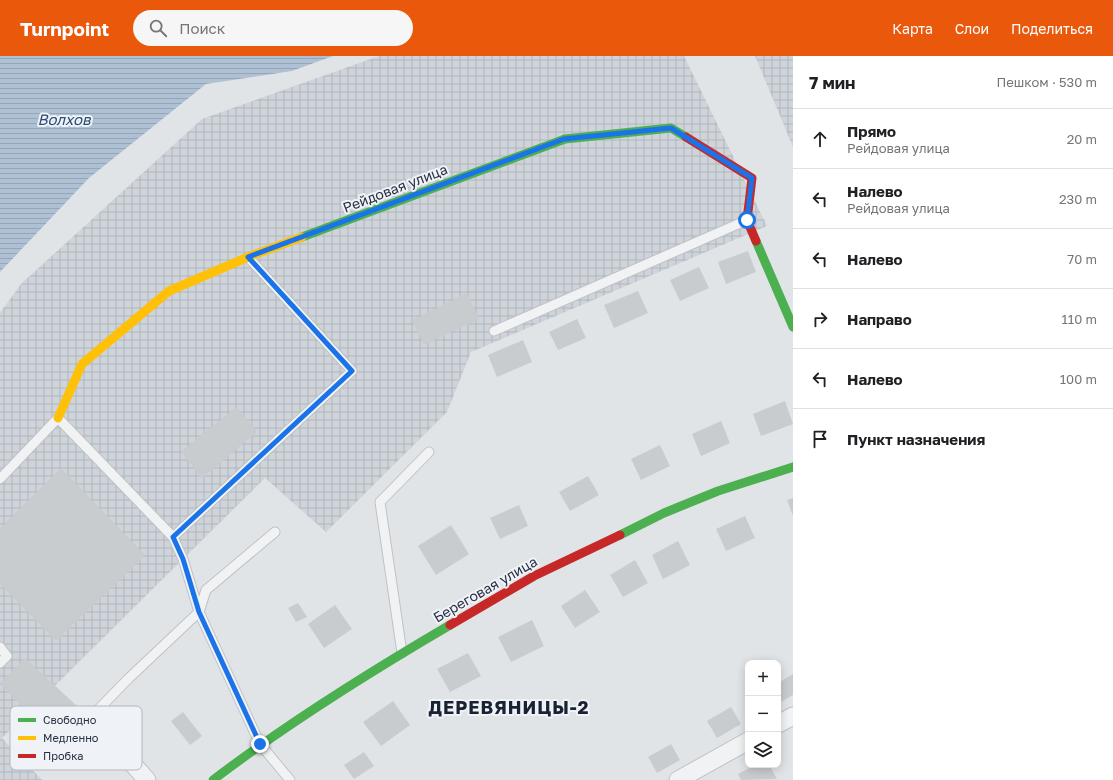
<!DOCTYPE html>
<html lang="ru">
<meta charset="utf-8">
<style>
:root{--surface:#fff;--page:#f6f6f6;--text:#202124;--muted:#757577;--line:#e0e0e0;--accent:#ea580c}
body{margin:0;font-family:"Golos Text",sans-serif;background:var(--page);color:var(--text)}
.controls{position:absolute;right:12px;bottom:12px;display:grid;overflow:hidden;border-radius:8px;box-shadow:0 2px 10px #0003}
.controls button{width:36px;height:36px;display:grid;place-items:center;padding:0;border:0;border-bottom:1px solid var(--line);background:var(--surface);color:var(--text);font:20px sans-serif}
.stop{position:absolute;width:12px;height:12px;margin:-9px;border:3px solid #1a73e8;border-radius:50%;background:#fff}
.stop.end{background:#1a73e8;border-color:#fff;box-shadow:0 1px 4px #0008}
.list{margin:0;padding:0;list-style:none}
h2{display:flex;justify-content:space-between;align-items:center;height:52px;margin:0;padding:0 16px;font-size:17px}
h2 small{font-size:13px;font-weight:400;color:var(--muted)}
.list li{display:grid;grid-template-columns:26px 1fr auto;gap:12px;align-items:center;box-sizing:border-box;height:60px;padding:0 16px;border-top:1px solid var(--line)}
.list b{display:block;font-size:15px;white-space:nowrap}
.list p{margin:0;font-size:13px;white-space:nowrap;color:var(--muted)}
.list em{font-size:13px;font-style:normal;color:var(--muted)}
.icon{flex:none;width:22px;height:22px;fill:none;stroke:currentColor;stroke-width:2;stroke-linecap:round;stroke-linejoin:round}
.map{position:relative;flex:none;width:793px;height:724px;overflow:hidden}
header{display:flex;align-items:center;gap:24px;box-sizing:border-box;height:56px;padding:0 20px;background:var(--accent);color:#fff}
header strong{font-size:19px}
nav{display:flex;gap:22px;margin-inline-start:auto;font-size:14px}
.search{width:280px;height:36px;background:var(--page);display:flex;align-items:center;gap:10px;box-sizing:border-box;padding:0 14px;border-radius:22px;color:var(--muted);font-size:15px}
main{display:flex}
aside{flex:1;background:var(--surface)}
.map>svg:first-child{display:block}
</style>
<header>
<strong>Turnpoint</strong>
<div class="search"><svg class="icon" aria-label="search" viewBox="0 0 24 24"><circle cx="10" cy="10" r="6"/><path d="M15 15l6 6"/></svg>Поиск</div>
<nav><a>Карта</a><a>Слои</a><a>Поделиться</a></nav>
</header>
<main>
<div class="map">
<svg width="793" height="724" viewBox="0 0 793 724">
<defs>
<pattern id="industrial-grid" width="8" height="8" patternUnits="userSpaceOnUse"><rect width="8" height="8" fill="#cfd3da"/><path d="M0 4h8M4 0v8" fill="none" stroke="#b2b5bc"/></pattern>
<pattern id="water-rules" width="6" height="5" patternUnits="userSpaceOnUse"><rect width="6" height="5" fill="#aec0d4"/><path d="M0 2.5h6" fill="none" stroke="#96a5b7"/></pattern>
</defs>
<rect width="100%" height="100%" fill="#e1e4e7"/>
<path fill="url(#industrial-grid)" d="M379 0H684L767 170 471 296 447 356 326 476 265 422 2 682 42 724H0V257L21 228 202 63Z
M755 0H793V91Z"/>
<path fill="url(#water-rules)" d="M0 0H333L292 15 206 28 89 122 0 216Z"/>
<path fill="#c9cccf" d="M748 195 756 216 726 228 718 206Z
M699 211 709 232 680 245 670 224Z
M638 235 648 257 614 272 604 249Z
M467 237 479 263 424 289 412 264Z
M577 263 586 282 558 294 549 276Z
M523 284 532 306 497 321 488 299Z
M785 345 793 368 761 380 753 358Z
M236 351 257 376 202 422 181 396Z
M721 365 730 387 701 400 692 378Z
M660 389 670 410 641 424 631 403Z
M61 412 145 499 56 585 0 528V472Z
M588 420 599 439 570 455 559 436Z
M793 442V460L787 444Z
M519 449 528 470 500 483 490 462Z
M745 460 755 482 726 495 716 473Z
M451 469 469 498 436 519 418 490Z
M678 485 690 509 663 523 652 499Z
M635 504 648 527 623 541 610 519Z
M585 534 600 556 575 572 561 550Z
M298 547 307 561 296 566 288 552Z
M335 549 352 573 324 592 308 568Z
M532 564 544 590 511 606 498 581Z
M468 597 481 620 450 636 437 613Z
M25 602 77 650 49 679 0 627Z
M793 618V639L779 647 778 627Z
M393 645 410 669 381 690 363 666Z
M731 651 741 668 717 682 707 665Z
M183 656 202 680 190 689 171 665Z
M671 688 680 704 657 717 648 701Z
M364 696 374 710 354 723 344 709Z
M755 709H769L777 723 741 724 738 718Z"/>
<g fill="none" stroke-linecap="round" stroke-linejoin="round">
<defs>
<path id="lane" d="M494 275 747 164
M0 423 58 362 173 481 183 503 199 556 260 688 290 724
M173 481 352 315 248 201
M0 591 7 600 0 607
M402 597 380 446 429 396
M51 702 128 623 199 556 206 534 275 476"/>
<path id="street" d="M778 668 793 660
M130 705 147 724
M678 724 748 685"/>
</defs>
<use href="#lane" stroke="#bfc2c5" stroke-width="11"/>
<use href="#street" stroke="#bfc2c5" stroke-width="19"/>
<use href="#lane" stroke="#f1f2f3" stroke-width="9"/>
<use href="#street" stroke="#f1f2f3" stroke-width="17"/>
<path stroke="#4caf50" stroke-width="9" d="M302 181 565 83 671 72 686 81
M756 185 793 271
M620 479 664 457 718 435 793 411
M213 724C288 667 368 617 450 569"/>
<path stroke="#ffc107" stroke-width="9" d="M58 362 82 308 169 235 248 201 302 181"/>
<path stroke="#c62828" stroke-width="9" d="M686 81 752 122 747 164 756 185
M450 569 534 520 620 479"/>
</g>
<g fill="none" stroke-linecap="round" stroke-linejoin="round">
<path stroke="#1a73e8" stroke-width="5" d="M260 688 199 556 183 503 173 481 352 315 248 201 564 83 671 72 752 122 747 164"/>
</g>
<g text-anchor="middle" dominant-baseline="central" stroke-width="4" stroke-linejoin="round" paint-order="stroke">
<g font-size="14" fill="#273041" stroke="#eff2f7">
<text transform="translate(395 132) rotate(-21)">Рейдовая улица</text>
<text transform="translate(485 533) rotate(-30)">Береговая улица</text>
</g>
<g font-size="15" font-style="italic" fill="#2e4d78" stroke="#eff2f7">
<text x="64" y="63">Волхов</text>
</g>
<g font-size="18" font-weight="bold" letter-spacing="1" fill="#192132" stroke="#eff2f7">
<text x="509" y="651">ДЕРЕВЯНИЦЫ-2</text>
</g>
</g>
<rect x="10" y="650" width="132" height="64" rx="6" fill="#eff2f7" stroke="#b3b8c0" stroke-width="1"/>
<rect x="18" y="662" width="18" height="4" fill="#4caf50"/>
<rect x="18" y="680" width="18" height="4" fill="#ffc107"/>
<rect x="18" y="698" width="18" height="4" fill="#c62828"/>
<g font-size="11" fill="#273041">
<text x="43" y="668">Свободно</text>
<text x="43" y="686">Медленно</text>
<text x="43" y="704">Пробка</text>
</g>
</svg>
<div class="controls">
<button>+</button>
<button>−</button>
<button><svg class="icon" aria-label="layers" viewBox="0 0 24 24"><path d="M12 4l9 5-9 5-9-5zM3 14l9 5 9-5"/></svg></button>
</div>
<div class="stop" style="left:747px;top:164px"></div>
<div class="stop end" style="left:260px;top:688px"></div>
</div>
<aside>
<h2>7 мин<small>Пешком · 530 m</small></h2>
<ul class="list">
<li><svg class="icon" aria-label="ahead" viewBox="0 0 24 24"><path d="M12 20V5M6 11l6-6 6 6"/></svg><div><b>Прямо</b><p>Рейдовая улица</p></div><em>20 m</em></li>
<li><svg class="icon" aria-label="left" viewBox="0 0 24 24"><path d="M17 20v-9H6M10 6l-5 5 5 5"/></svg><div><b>Налево</b><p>Рейдовая улица</p></div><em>230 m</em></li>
<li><svg class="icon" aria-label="left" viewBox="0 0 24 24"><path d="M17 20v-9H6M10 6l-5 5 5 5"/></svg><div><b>Налево</b></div><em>70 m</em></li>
<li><svg class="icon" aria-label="right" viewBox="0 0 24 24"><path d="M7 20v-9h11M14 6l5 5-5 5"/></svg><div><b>Направо</b></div><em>110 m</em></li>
<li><svg class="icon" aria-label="left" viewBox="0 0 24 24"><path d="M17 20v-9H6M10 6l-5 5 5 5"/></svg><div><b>Налево</b></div><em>100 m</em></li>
<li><svg class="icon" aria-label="arrive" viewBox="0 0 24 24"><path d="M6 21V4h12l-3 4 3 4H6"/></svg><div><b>Пункт назначения</b></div></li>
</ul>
</aside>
</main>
